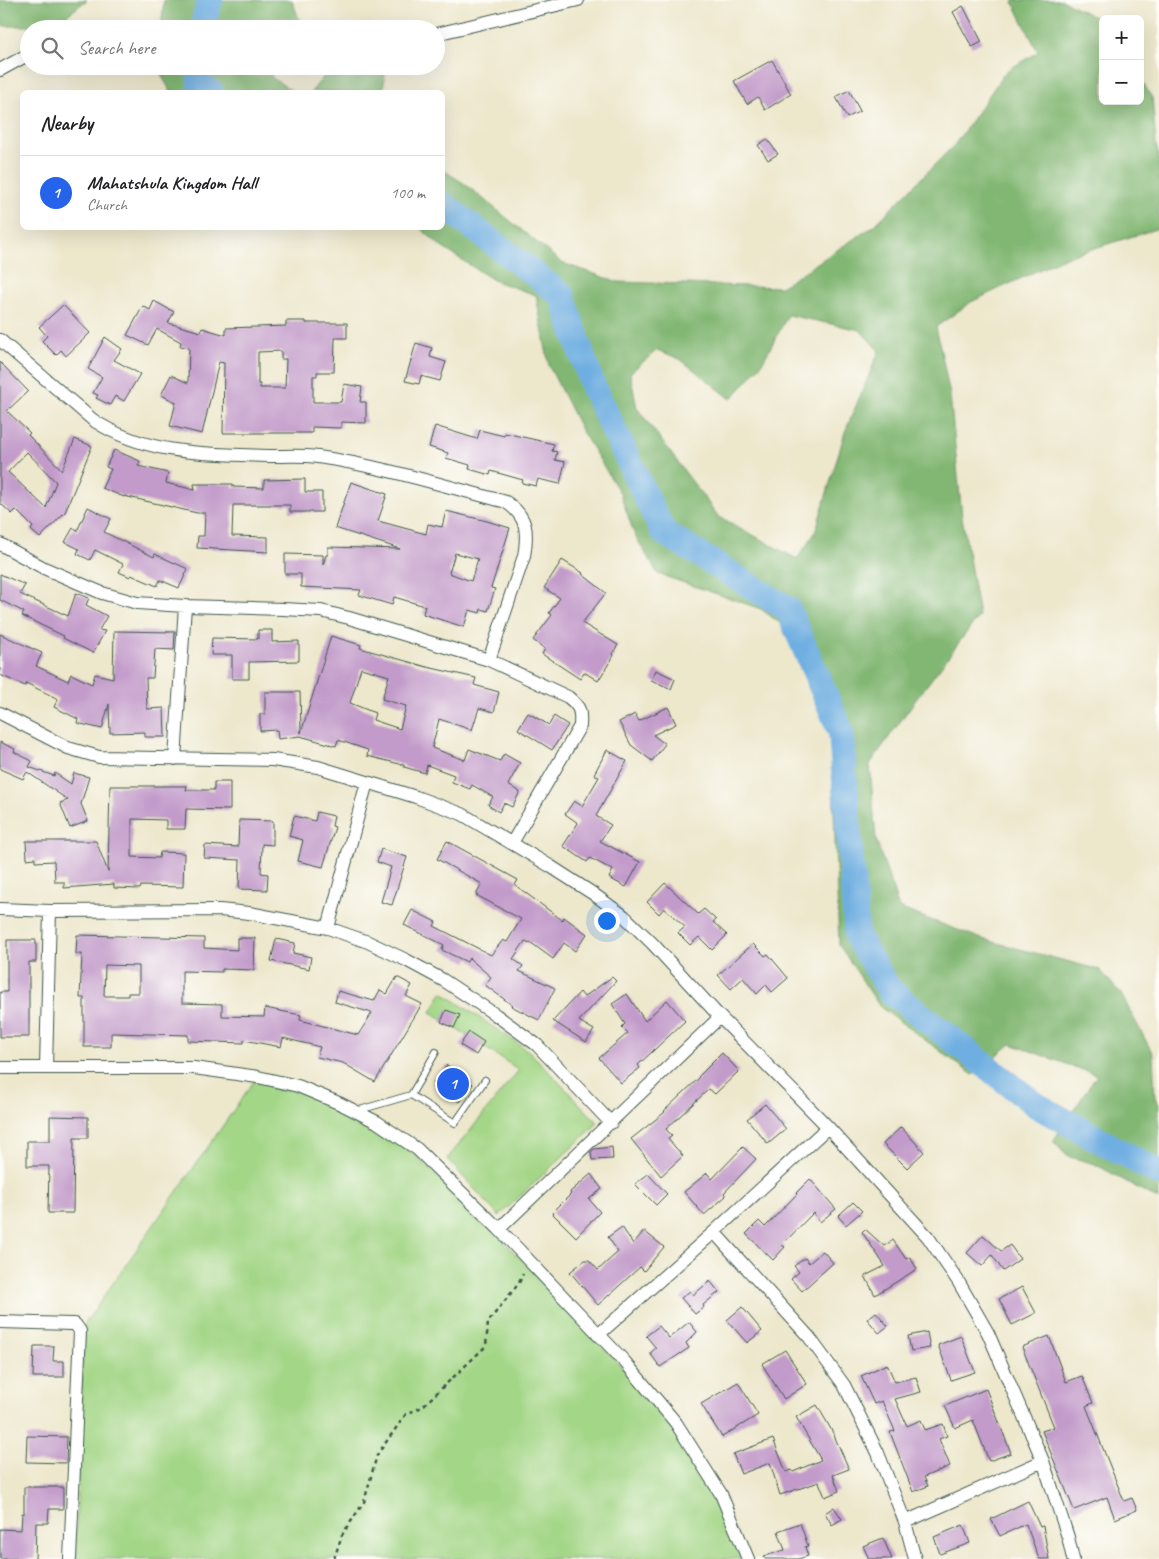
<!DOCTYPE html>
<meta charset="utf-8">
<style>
:root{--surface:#fff;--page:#f2f2f2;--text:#202124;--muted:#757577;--line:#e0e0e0;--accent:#2563eb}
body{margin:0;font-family:Caveat,sans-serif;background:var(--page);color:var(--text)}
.controls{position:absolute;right:15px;top:15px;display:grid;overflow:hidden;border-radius:8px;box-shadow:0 5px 20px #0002}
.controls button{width:45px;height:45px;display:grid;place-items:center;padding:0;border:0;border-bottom:1px solid var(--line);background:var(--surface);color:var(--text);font:25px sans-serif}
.you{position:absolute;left:606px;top:920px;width:18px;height:18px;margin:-12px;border:4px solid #fff;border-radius:50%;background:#1a73e8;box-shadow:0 0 0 8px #1a73e833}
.badge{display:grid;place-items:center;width:32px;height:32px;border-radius:50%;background:var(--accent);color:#fff;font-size:16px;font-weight:700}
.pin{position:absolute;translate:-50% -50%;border:2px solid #fff;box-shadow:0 1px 5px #0006}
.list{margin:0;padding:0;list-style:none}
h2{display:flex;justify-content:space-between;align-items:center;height:65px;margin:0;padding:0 20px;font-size:21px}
h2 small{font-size:16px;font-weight:400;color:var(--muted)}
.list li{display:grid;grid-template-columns:32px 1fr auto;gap:15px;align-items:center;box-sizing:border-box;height:75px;padding:0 20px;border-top:1px solid var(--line)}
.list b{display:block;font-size:19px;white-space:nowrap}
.list p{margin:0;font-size:16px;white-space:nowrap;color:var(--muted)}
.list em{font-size:16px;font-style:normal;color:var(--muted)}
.icon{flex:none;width:28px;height:28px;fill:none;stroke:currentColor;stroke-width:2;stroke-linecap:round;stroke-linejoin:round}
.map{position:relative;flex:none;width:1159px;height:1559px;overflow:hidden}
.search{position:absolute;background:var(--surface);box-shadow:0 5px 20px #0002;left:20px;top:20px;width:425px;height:55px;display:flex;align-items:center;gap:12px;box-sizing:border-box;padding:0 18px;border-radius:28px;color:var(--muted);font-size:19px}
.panel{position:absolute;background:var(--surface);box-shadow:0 5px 20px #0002;left:20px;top:90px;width:425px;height:140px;border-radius:8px}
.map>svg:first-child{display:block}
</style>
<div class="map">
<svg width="1159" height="1559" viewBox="0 0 1159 1559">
<rect width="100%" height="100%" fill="#fdfcf7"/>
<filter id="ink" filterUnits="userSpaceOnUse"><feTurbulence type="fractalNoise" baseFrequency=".02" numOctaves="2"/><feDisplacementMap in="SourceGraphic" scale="10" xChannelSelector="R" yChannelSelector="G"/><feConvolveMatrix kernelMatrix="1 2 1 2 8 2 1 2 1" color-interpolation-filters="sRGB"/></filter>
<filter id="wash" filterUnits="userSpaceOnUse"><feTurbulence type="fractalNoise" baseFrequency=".0096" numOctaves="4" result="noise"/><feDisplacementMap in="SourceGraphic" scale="20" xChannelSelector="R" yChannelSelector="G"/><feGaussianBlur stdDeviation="1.12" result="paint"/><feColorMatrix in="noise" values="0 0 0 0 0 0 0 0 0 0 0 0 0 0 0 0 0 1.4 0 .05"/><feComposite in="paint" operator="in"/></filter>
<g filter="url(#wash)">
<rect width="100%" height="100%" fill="#ede7cc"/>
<path fill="#a3d686" stroke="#618a5d" d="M442 992 530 1052 598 1123 499 1216 447 1159 519 1070 431 1012Z
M254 1081 296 1090 376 1127 414 1154 494 1231 596 1338 674 1427 718 1497 743 1559H75L84 1325Z"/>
<path fill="#82b773" stroke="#507a54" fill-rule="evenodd" d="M0 0H87L53 26H4L0 24Z
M164 0H292L299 19 291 29H161Z
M1015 0H1062L1100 20 1103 25V101H1140V80L1152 96 1156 145 1159 155V228L1066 257 971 302 936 327 950 395 962 517 979 616 914 702 870 764 876 839 899 908 982 939 1100 970 1121 994 1153 1054 1155 1098 1159 1104V1200L1095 1164 1067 1156 1053 1141 1097 1075 1011 1044 973 1075 880 1007 839 945 831 735 781 624 761 609 658 574 635 536 620 493 580 428 549 366 536 295 495 281 443 248 420 228H442L443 170 465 184 562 263 618 282 781 287 875 225 955 144 1006 71 1038 52 1013 2ZM788 315 860 330 879 351 845 432 815 533 797 559 718 516 637 408 630 373 657 350 680 359 731 399 761 365Z
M156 66H274L271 77 294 92H171Z
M358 66H386L383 92H311L328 71Z"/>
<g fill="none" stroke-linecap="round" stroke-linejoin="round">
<path stroke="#6eaee1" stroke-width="26" d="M202 29 210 0
M199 66 200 87 211 92
M442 204 562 295 593 387 663 532 788 609 841 732 857 937 890 991 1036 1105 1159 1173"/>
</g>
<g id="blocks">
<path fill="#c29bca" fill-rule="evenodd" d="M963 6 982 42 972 47 953 12Z
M772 60 791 94 765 110 758 97 747 104 734 81Z
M849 90 860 111 847 118 836 97Z
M767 139 778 154 768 160 758 145Z
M154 301 174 312 168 323 201 332 202 328 226 335V328L286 326V321H306V323H347V338H335L334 372H317V376H313V402H341L344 384 362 387 360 402H366V423L341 422V428L312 427V433H223L224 363 219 362 202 434 170 426 176 402 161 395 171 375 188 383 189 348 180 346 181 342 157 329 148 345 127 335 143 306 150 310ZM281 351V359H286L285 388H260V384H258V352Z
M63 305 90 333 66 356 61 350 56 355 42 341 47 336 39 327Z
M105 337 122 349 114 360 140 374 124 401 115 396 110 405 96 398 98 395 93 393 102 377 88 369Z
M416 343 432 348 430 357 446 362 440 381 421 376 419 384 405 381Z
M0 362 28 391 7 411 30 433 28 435 62 470 75 439 92 446 65 512 40 538 31 530 33 527 16 510 12 514 0 503ZM27 452 56 482 46 508 8 472Z
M435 426 477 439 480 430 504 436 505 433 554 444 552 451 557 452 555 460 565 462 560 484 538 479 536 486 522 483 523 480 491 471 490 475 469 469 470 465 446 458 448 453 429 447Z
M114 450 140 461 138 466 168 473 166 483 195 490 194 484H233V487L264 488V480L305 479V492H322V512H290V505H233L232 536 268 537V552L197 548 198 536H204L205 513H197L124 496V497L102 488 111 469 106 467Z
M351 482 387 494 378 521 426 534 428 524 442 527 446 511 487 521 510 528 491 588 495 589 488 611 481 609 480 613 469 610 464 627 423 614 425 606 394 597 392 605 359 595 361 590 301 587V574H285V554L323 555V565L326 555H328V547L400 549 335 528ZM455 553 478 559 471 581 449 573Z
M88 507 111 519 104 532 154 557 155 554 188 569 179 588 160 580 157 586 131 575 130 577 119 572 123 564 95 550 90 560 77 554 79 549 65 542 73 528 77 531Z
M562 560 583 573 582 574 606 593 582 623 618 645 612 654 614 655 598 681 584 672 580 679 542 654 545 649 533 640 552 615 549 613 560 598 544 588Z
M0 574 25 585 20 594 68 616 76 593 89 598 86 605 107 616 99 630 105 631 93 653 63 638 64 636 22 616 24 612 0 600Z
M258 630H272V642L299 641V661L249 662V679H232V655H211L212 638 258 639Z
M114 631 175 632 174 650 155 649 153 678H146L147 709 164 708 165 737H145V732L110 733 109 704 102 729 77 723 78 719 54 707 58 699 26 683 25 686 0 675V634L42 653 36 666 68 681 71 674 92 684 95 674 113 678Z
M331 636 361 645 360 648 427 667 476 678 474 685 499 692 494 712 479 708 472 730 439 719 432 748 465 760 469 749 500 761 504 754 520 763 508 785 520 792 512 807 504 803 499 812 488 805 493 797 472 785 470 789 452 782 454 775 427 765 425 773 404 767V765L367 756 368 750 338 740 336 746 300 736 278 739 277 730 260 731V714H265V692H300L301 733ZM361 668 389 676 382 699 406 706 400 729 373 720 375 713 350 703Z
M656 670 675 679 671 689 651 680Z
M668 707 676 724 653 735 665 744 652 761 631 745 619 722 635 714 639 721Z
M528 713 549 725 554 716 568 725 552 750 518 729Z
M0 742 15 749 14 752 32 761 29 767 54 776 55 773 71 784 74 773 89 777 81 804 88 821 70 828 60 803 68 800 27 772 23 779 0 769Z
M607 750 627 761 596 816 611 825 600 841 640 862 626 887 609 878 613 870 590 858 587 862 563 846 578 823 565 814 574 801 582 806 599 777 594 774Z
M214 782H230V810L186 809 185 829H166V820L132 819V857L159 858 160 852 184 853 183 887 141 886 140 889 114 888V884L64 888V882H55L54 861 35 862V858L27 859 26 841H96L108 872 110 786H187L186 790H214Z
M317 812 334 816 332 826 335 827 323 867 298 861 303 840 289 836 294 816 315 821Z
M239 820 273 821V845L262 844 261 873 268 874 267 890 239 889 240 860 204 858 205 845 238 847Z
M447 841 518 880 515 885 562 920 564 917 587 934 575 951 564 943 553 959 530 942 529 944 525 941 513 959 523 966 519 971 555 988 539 1020 511 1006 512 1005 485 985 491 977 469 958 467 962 442 950 444 945 404 925 412 910 436 922 434 926 491 955 503 940 507 942 521 919 476 895 482 884 437 859Z
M381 849 407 857 392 905 381 902 391 867 377 862Z
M665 883 698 914 704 909 716 920 713 922 727 935 712 950 699 937 690 945 678 933 685 927 664 908 659 914 647 902Z
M77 935 204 938V948L237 950V938H255L254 970 222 969V972L182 971V1003L222 1004V1016L264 1017 265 1008 301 1015 300 1020 358 1035 372 1013 335 1002 338 991 374 1001 380 990 387 994 397 977 412 985 406 996 422 1004 375 1082 343 1063 317 1057 320 1047 283 1038 281 1047 244 1040V1043L188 1041V1035L111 1033V1047H84V998H80L82 954H76ZM105 965 139 966V993H128V996H104Z
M276 939 295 943 293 953 311 957 309 969 271 961Z
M7 940H36V962H29V1037H0V992H7Z
M753 944 765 956 768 954 788 978 772 992 766 985 757 994 743 978 731 989 718 975Z
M612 977 616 981 579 1021 594 1030 586 1042 553 1021 580 992 584 997Z
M627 994 645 1021 667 1000 685 1021 638 1065 640 1068 621 1083 599 1058 628 1033 622 1027 625 1024 612 1004Z
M446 1010 460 1015 454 1028 441 1022Z
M469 1032 484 1042 476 1055 460 1045Z
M722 1053 739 1071 715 1094 709 1089 666 1129 672 1136 668 1139 683 1156 661 1176 631 1139 665 1112 664 1111 699 1078 698 1077Z
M447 1065 473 1084 459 1102 433 1083Z
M765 1104 786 1129 768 1144 747 1119Z
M50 1116 88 1117V1138H74L73 1213H48L49 1166H27V1141H50Z
M901 1127 924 1152 907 1168 883 1144Z
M612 1147 613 1159 592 1160 591 1152 594 1149Z
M743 1147 756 1159 724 1193 726 1196 704 1215 684 1192 707 1173 712 1179Z
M591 1174 602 1189 589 1199 600 1212 576 1237 552 1213 571 1194 570 1192Z
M648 1174 667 1194 656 1205 635 1184Z
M810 1179 836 1209 820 1222 813 1213 782 1245 785 1247 773 1260 746 1234 759 1221 765 1227 797 1194 796 1193Z
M853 1202 862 1211 846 1225 838 1216Z
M622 1227 633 1244 644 1231 664 1247 644 1271 640 1267 598 1305 570 1272 585 1260H589L598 1270 618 1252 608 1237Z
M865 1229 884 1246 893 1240 906 1259 910 1257 917 1269 875 1295 865 1276 885 1266 862 1232Z
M983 1235 1001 1251 1010 1245 1020 1259 1003 1271 992 1255 982 1266 967 1253Z
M823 1251 833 1263 802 1291 791 1279 799 1272 794 1266 805 1258 809 1263Z
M710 1281 719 1292 703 1305 704 1307 695 1314 681 1298 690 1291 693 1295Z
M1022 1287 1036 1313 1012 1325 999 1299Z
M742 1307 762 1331 747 1343 727 1320Z
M876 1312 888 1326 879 1333 867 1319Z
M689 1322 697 1332 686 1343 689 1348 660 1367 650 1353 656 1348 646 1336 659 1326 669 1338Z
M927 1332 930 1348 911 1351 908 1336Z
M961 1336 975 1372 951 1380 938 1345Z
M1049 1336 1066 1382 1082 1376 1093 1403 1086 1406 1124 1501 1132 1498 1137 1510 1115 1519 1107 1497 1074 1510 1042 1431 1054 1427 1022 1347Z
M34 1346H54L53 1361H64V1377H33Z
M785 1350 807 1384 784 1399 762 1364Z
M887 1364 895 1382 916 1377 921 1392 895 1399 907 1426 921 1420 925 1430 943 1424 947 1436 939 1439 950 1466 924 1477 928 1486 913 1492 890 1432 895 1431 882 1401 874 1404 861 1376Z
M738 1382 758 1415 722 1437 701 1404Z
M986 1389 1011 1453 989 1461 973 1420 955 1428 945 1406Z
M817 1405 832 1431 849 1469 833 1475 839 1491 825 1497 819 1482 780 1495 770 1463 741 1474 733 1454 773 1439 786 1472 792 1470 793 1472 821 1460 796 1417Z
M27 1436 67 1437 66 1463 26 1462Z
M24 1487H63V1509H49L48 1523H36L35 1559H0V1529L21 1530 22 1513 24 1514Z
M1028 1501 1040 1527 1043 1526 1049 1559H1039L1026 1524 1000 1536 991 1519Z
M834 1507 842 1519 832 1525 825 1513Z
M800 1523 808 1546 805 1547 808 1556 798 1559H765L764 1556 785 1550 778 1531Z
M963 1525 970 1543 940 1554 934 1537Z
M883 1538 892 1559H869L863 1546Z"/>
</g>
</g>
<g filter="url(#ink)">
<use href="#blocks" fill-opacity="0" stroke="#3e564b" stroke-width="1"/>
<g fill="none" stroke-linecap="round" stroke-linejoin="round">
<defs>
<path id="lane" d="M411 1095 455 1123 485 1080
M356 1111 411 1095 436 1052"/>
<path id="street" d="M436 34 578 0
M280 66H298
M0 70 29 54
M0 340 93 420C147 456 210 454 272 456 287 456 303 455 318 457 381 466 444 486 506 502 528 517 528 532 524 556L489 660
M0 544 44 568 102 593 137 603 185 606 283 609 321 611 349 618 489 660 568 697C580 707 581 710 580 726L512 843
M0 713 68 748 99 757 273 760 318 767 416 797 462 814 550 866 592 893 624 916 652 943 720 1017
M175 759 185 606
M0 909 50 911 220 910 249 913 328 928 368 942 406 960 443 980 496 1015 537 1045 611 1123
M328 928 367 782
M46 1067 50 911
M0 1068H194L258 1077 298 1086 341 1104 377 1122 417 1149 499 1229 625 1362 676 1423 721 1494 748 1559
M499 1229 720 1017 828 1127 928 1237 958 1281 988 1333 1043 1461 1068 1537 1073 1559
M714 1232 809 1337 844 1385 878 1453 905 1522 915 1559
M0 1322 71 1324H75L80 1331 70 1559
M598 1335 714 1232 828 1127
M905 1522 1043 1461"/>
</defs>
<use href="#lane" stroke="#3e564b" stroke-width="8"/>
<use href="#street" stroke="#3e564b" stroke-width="14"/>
<path stroke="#3e564b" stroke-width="2.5" stroke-dasharray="4 4" stroke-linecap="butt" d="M334 1559 342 1535 364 1502 377 1455 406 1414 422 1407 486 1346 488 1322 519 1283 523 1274"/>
<use href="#lane" stroke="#fff" stroke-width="6"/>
<use href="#street" stroke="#fff" stroke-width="12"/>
</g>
</g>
</svg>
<div class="controls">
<button>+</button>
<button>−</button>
</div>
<div class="you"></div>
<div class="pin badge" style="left:453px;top:1084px">1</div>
<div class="search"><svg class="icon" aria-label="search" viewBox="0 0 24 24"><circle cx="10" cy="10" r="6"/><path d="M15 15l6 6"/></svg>Search here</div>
<section class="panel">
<h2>Nearby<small></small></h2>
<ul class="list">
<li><span class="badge">1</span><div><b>Mahatshula Kingdom Hall</b><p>Church</p></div><em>100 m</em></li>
</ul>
</section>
</div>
